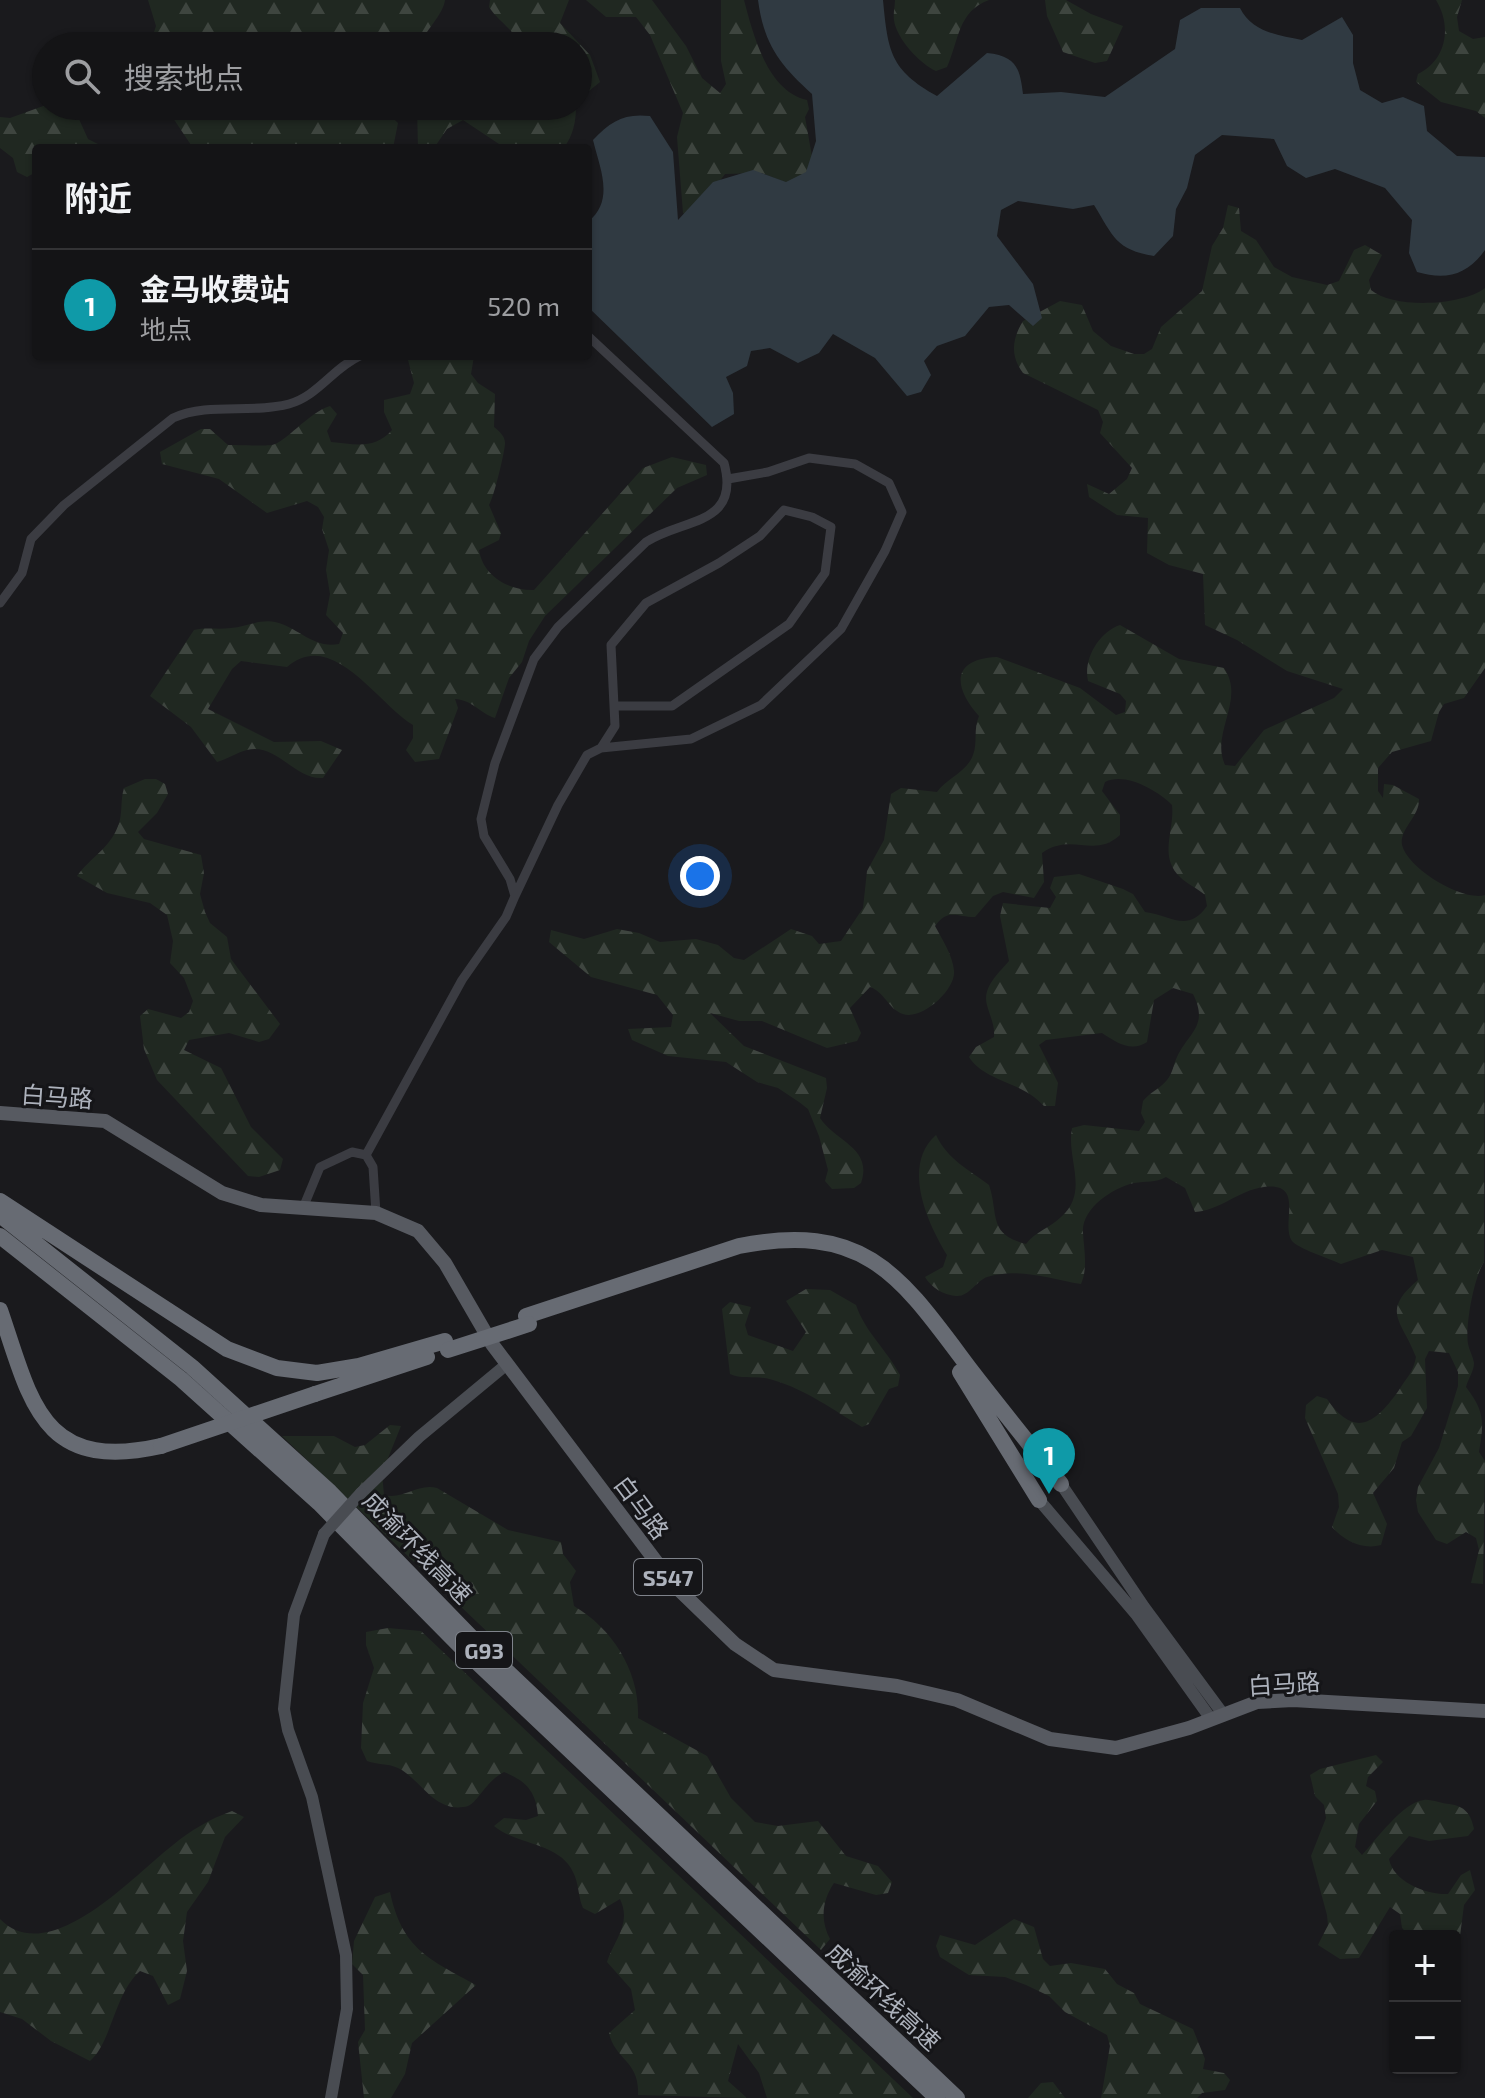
<!DOCTYPE html>
<html lang="zh">
<meta charset="utf-8">
<style>
:root{--surface:#141416;--page:#1d1d1f;--text:#f1f3f6;--muted:#9d9ea1;--line:#333335;--accent:#f6b13a}
body{margin:0;font-family:"Exo 2","Noto Sans SC",sans-serif;background:var(--page);color:var(--text)}
.controls{position:absolute;right:24px;bottom:24px;display:grid;overflow:hidden;border-radius:8px;box-shadow:0 2px 6px #0004}
.controls button{width:72px;height:72px;display:grid;place-items:center;padding:0;border:0;border-bottom:2px solid var(--line);background:var(--surface);color:var(--text);font:40px sans-serif}
.you{position:absolute;left:700px;top:876px;width:28px;height:28px;margin:-20px;border:6px solid #fff;border-radius:50%;background:#1a73e8;box-shadow:0 0 0 12px #1a73e833}
.badge{display:grid;place-items:center;width:52px;height:52px;border-radius:50%;background:var(--accent);color:#fff;font-size:26px;font-weight:700}
.pin{position:absolute;translate:-50% -66px;filter:drop-shadow(0 2px 4px #0008)}
.pin::after{content:'';position:absolute;top:42px;width:28px;height:24px;background:inherit;clip-path:polygon(0 0,100% 0,50% 100%)}
.list{margin:0;padding:0;list-style:none}
h2{display:flex;justify-content:space-between;align-items:center;height:104px;margin:0;padding:0 32px;font-size:34px}
h2 small{font-size:26px;font-weight:400;color:var(--muted)}
.list li{display:grid;grid-template-columns:52px 1fr auto;gap:24px;align-items:center;box-sizing:border-box;height:112px;padding:0 32px;border-top:2px solid var(--line)}
.list b{display:block;font-size:30px;white-space:nowrap}
.list p{margin:0;font-size:26px;white-space:nowrap;color:var(--muted)}
.list em{font-size:26px;font-style:normal;color:var(--muted)}
.icon{flex:none;width:44px;height:44px;fill:none;stroke:currentColor;stroke-width:2;stroke-linecap:round;stroke-linejoin:round}
.map{position:relative;flex:none;width:1485px;height:2098px;overflow:hidden}
.search{position:absolute;background:var(--surface);box-shadow:0 2px 6px #0004;left:32px;top:32px;width:560px;height:88px;display:flex;align-items:center;gap:20px;box-sizing:border-box;padding:0 28px;border-radius:44px;color:var(--muted);font-size:30px}
.panel{position:absolute;background:var(--surface);box-shadow:0 2px 6px #0004;left:32px;top:144px;width:560px;height:216px;border-radius:8px}
.map>svg:first-child{display:block}
</style>
<div class="map">
<svg width="1485" height="2098" viewBox="0 0 1485 2098">
<defs>
<pattern id="forest-firs" width="22" height="20" patternUnits="userSpaceOnUse" patternTransform="scale(2)"><rect width="22" height="20" fill="#202821"/><path d="M5 1l3.5 6h-7zM16 11l3.5 6h-7z" fill="#3e453f"/></pattern>
</defs>
<rect width="100%" height="100%" fill="#1a1a1d"/>
<path fill="url(#forest-firs)" d="M148 0H445C443 15 425 31 419 46H125L129 32 153 35 156 26Z
M490 0H569L560 23 590 55 600 82 578 100V46L519 43C512 28 498 21 489 7Z
M586 0H652L686 46 702 78 720 93 726 84 721 61V0H744C753 34 767 91 807 100L809 109 805 117 813 162 804 189 761 173 725 174 691 219 683 213 677 137 683 113 650 35 636 17H606Z
M895 0H989C958 11 959 40 947 67L936 71C920 64 896 38 894 20 893 14 895 6 895 0Z
M1045 0H1066L1091 14 1123 26 1107 61 1095 63 1063 52 1047 16Z
M1436 0H1462L1457 17 1459 31 1473 39 1485 37V118L1476 111 1441 102 1416 82 1418 74C1447 60 1452 26 1436 0Z
M46 105 73 106 88 139 106 148H36V172L27 177 17 172 13 158 0 148V117L10 118Z
M165 106H380L398 123 393 148H193Z
M417 106H576C576 122 573 135 564 148H505L463 120 447 129 434 148H418Z
M1228 205 1239 208 1241 231 1256 240 1274 267 1292 277 1327 285 1339 281 1354 250 1365 245 1382 255 1369 280 1371 290C1393 309 1462 306 1485 288V668L1464 698 1444 704 1439 712 1431 741 1392 752 1378 768V791L1383 798 1384 784 1393 785 1419 799C1420 816 1399 829 1402 845 1408 869 1463 902 1485 895L1484 1262C1474 1277 1465 1326 1468 1344 1469 1350 1473 1356 1474 1363 1474 1371 1468 1379 1466 1387 1485 1412 1484 1422 1479 1452L1485 1461 1483 1584 1471 1583 1479 1550 1476 1538 1466 1532 1447 1544 1436 1540 1418 1512 1416 1500 1418 1487 1439 1448 1458 1386V1372L1449 1353 1429 1351 1425 1359 1427 1408 1411 1436 1402 1442 1394 1468 1373 1493 1387 1524 1381 1545C1363 1550 1344 1541 1332 1527L1339 1507 1338 1494 1305 1418 1306 1405 1317 1396 1327 1399C1356 1441 1377 1421 1399 1390 1407 1377 1413 1373 1416 1357 1402 1320 1380 1312 1418 1280L1413 1257 1382 1250 1341 1264C1330 1259 1297 1248 1292 1241 1280 1224 1306 1182 1264 1187 1239 1190 1219 1211 1195 1212L1185 1188 1166 1177C1155 1183 1146 1181 1134 1183 1112 1188 1081 1209 1083 1233 1084 1250 1088 1268 1081 1284 1051 1279 1018 1267 987 1277 976 1281 969 1297 956 1296 943 1295 931 1287 925 1277L943 1267 947 1255C928 1224 901 1166 936 1135 948 1160 968 1169 989 1185 999 1214 987 1234 1026 1244 1036 1231 1050 1228 1061 1217 1090 1191 1066 1159 1072 1128L1084 1125 1139 1131 1145 1122 1141 1113 1143 1101C1150 1092 1160 1089 1167 1080 1173 1073 1173 1065 1177 1057 1189 1032 1209 1026 1193 994L1173 988 1154 1000 1147 1042C1131 1053 1116 1042 1102 1033L1046 1040 1039 1045 1058 1083 1055 1106H1044C1022 1081 985 1082 969 1057L976 1047 994 1037C995 1024 990 1017 987 1005 982 987 999 973 1009 961L1000 916 1003 903 1050 908 1056 897 1050 888 1054 877 1079 874 1123 889 1133 894 1145 912C1172 916 1188 933 1207 906L1205 895C1197 888 1187 884 1180 877 1158 856 1175 830 1172 805 1157 790 1125 772 1105 782L1102 791 1120 815V835C1094 859 1072 832 1042 853L1044 882 1034 898 1003 892 993 896 975 917C956 917 948 908 935 926 942 939 953 956 954 971 956 990 921 1021 903 1014 888 1009 885 992 870 987L850 1008 861 1033 857 1041 827 1048 762 1021H739L710 1013 744 1046 826 1078 827 1088 820 1118C836 1142 873 1148 861 1183L854 1188 832 1189 825 1181 828 1170 819 1136 808 1109 799 1102 778 1088 757 1082 726 1062 668 1056 632 1040 628 1029 671 1027 673 1015 657 995 591 977 549 942 551 930 584 939 617 929 639 933 660 942 696 939 718 945 734 958 744 960 791 929 812 936 819 944 841 941 863 908 867 871 884 840 891 794 901 788 937 792C947 778 967 772 973 755 978 743 973 729 979 716 953 687 951 659 997 657L1080 688 1116 715 1125 712 1126 701 1120 694 1088 681C1083 659 1099 632 1120 625L1179 659 1224 668C1246 700 1210 733 1225 765L1235 766 1264 730 1334 698 1343 689 1287 671 1237 640 1205 625 1203 574 1169 565 1147 553 1148 518 1117 515 1089 497 1087 484 1109 494 1127 479 1132 468 1100 433 1103 422 1098 410 1023 373C1010 356 1012 339 1023 321L1060 301 1082 305 1093 331 1111 346 1134 354H1144L1152 349 1161 327 1202 291 1212 246 1223 228Z
M407 356H474L471 374 478 383 495 394 494 427C499 431 505 436 505 443 505 451 494 497 489 505L501 533 499 540 479 550C483 576 509 591 534 590L643 468 672 457 706 465 707 475 677 488 545 616 529 641 522 662 509 678 495 718C479 713 473 700 455 699L458 708 439 759 415 762 406 750 413 738V725C378 704 332 627 287 667L241 661 232 669 208 709 274 742 321 741 342 750 323 778C295 780 277 743 247 750 238 752 227 759 217 762L191 727 150 696 194 630C207 627 218 630 231 628 246 627 259 619 275 622 298 627 313 649 339 644L343 633 326 615 330 594 326 570 329 550 322 529 324 517 318 507 307 501 267 513 219 479 162 464 160 452 201 429H210L228 445C235 445 267 446 272 445 285 443 308 413 330 406L337 414 327 431 331 442C354 444 375 450 392 430L384 412V400L410 394 414 383Z
M145 779H156L165 784 168 794 157 813 138 832 144 839 201 855 204 873 200 894 205 912 210 923 227 937 231 959 280 1024 269 1039 259 1042 229 1033 189 1040 184 1050 221 1068 251 1127 283 1159 280 1170 259 1177 248 1176 157 1080 144 1049 140 1016 148 1009 181 1018 189 1012 193 1001 184 978 170 963 173 941 167 915 150 903 107 893 77 876C90 858 110 848 118 826 123 815 120 800 124 788Z
M806 1289 830 1290 856 1305C865 1332 887 1350 900 1375L898 1386 889 1389 869 1424 862 1427C833 1410 807 1390 773 1380 759 1375 743 1380 730 1374L722 1309 730 1302 751 1307 745 1325 748 1335 793 1351 806 1332 786 1301Z
M390 1425 401 1426 382 1473 384 1495C404 1500 417 1483 437 1488L508 1530 561 1542 563 1554 576 1571 570 1582 574 1606C613 1629 640 1672 638 1718L707 1756 731 1798 755 1822 778 1826 818 1821 846 1856 878 1866 892 1882 888 1893 876 1895 834 1883C822 1901 820 1920 830 1939L821 1950 282 1436H334L355 1447 365 1445Z
M388 1628 421 1631 913 2098H767L759 2073 738 2044 728 2081 747 2098 638 2095C640 2061 615 2060 609 2033L635 2010 631 1989 607 1962C614 1940 632 1924 620 1899L595 1914 583 1908C578 1897 579 1883 573 1872 560 1843 517 1845 494 1826L504 1818 526 1820 538 1816C536 1791 526 1781 504 1772 486 1781 478 1802 468 1806 435 1815 421 1779 398 1768 387 1763 378 1765 367 1761L361 1748 363 1703 374 1668 366 1645V1632Z
M1376 1755 1383 1762 1368 1777 1366 1786 1375 1791 1377 1801 1359 1824 1355 1847 1362 1855C1376 1840 1403 1802 1424 1800 1431 1799 1442 1804 1449 1804 1465 1806 1471 1814 1474 1829L1468 1836 1429 1841 1409 1836 1389 1859C1393 1882 1427 1895 1448 1894L1461 1875 1470 1870 1475 1890 1464 1905 1460 1936 1409 1935 1402 1928 1400 1914 1390 1907 1359 1958 1340 1959 1318 1945 1328 1925 1327 1915 1311 1856 1326 1818 1324 1805 1315 1796 1310 1775 1320 1769Z
M232 1811 244 1817 225 1837 208 1882 187 1912 183 1941 187 1971 180 1999 168 2005 153 1976 140 1971C114 1994 112 2042 90 2061L51 2041 22 2019 0 2012V1919C50 1970 136 1873 173 1845 191 1830 210 1819 232 1811Z
M390 1892C402 1949 429 1959 476 1985L412 2043 405 2074 391 2098H364L358 2042 365 2030 363 1975 352 1964 354 1941 375 1897Z
M1014 1919 1034 1927 1043 1959 1050 1966 1071 1963 1105 1969 1117 1984 1134 1993 1140 2004 1193 2029 1205 2059 1203 2069 1224 2073 1230 2080 1225 2090 1202 2093 1197 2098H1101L1110 2046 1107 2035 1065 2012 1049 1996 1026 1985 1005 1977 969 1975 940 1957 936 1946 940 1935 975 1945Z
M1053 2082 1065 2098H1028L1041 2083Z"/>
<path fill="#303a42" d="M758 0H883C888 51 890 70 937 96L987 53C1016 56 1020 68 1023 94L1061 92 1105 97 1175 49 1180 20 1201 8H1240C1252 32 1277 35 1302 40L1342 17 1353 35V63L1360 90 1382 103 1403 97 1424 106 1427 131 1457 156 1485 157V250C1467 276 1445 280 1417 272L1409 253 1412 220 1385 188 1335 169 1306 178 1287 166 1274 139 1222 135 1195 155 1187 188 1176 209 1173 236 1154 256C1116 250 1113 236 1094 205L1073 209 1018 201 1001 210 997 236 1033 284 1042 318 1033 326 1009 305 989 307 965 336 937 346 924 361 931 375 921 392 907 396 875 358 833 334 819 353 798 363 770 348 751 351 747 366 726 377 733 393 734 414 712 427 588 307V222C615 200 600 169 593 140 611 121 624 113 650 116L673 152 678 220 713 182 753 170 786 182 806 172 816 141 812 94C780 65 764 45 758 0Z"/>
<g fill="none" stroke-linecap="round" stroke-linejoin="round">
<path stroke="#3b3c42" stroke-width="9" d="M0 603 22 573 31 539 64 505 173 418C209 402 250 414 289 404 318 396 333 368 360 356
M601 748 615 726 611 645 646 603 719 563 760 536 784 510 812 517 831 527 825 573 789 624 672 706H614
M515 896 558 805 587 755 601 748 691 739 761 705 841 629 885 551 902 512 889 483 855 464 809 458 768 472 728 479
M366 1155 462 980 506 917 515 896 510 879 484 836 481 819 495 763 534 659 558 627 646 542C683 518 741 526 724 463L588 336
M303 1208 320 1167 352 1152 366 1155 373 1167 376 1213"/>
<path stroke="#494c52" stroke-width="12" d="M1061 1484 1144 1607 1223 1714
M361 1493 419 1437 507 1364
M1039 1500 1136 1614 1211 1719
M324 1534 294 1615 284 1709 288 1730 312 1797 346 1955 347 2009 331 2098"/>
<path stroke="#575a61" stroke-width="14" d="M0 1113 105 1121 222 1193 261 1205 376 1213 418 1231 445 1263 492 1344 673 1584 735 1644 774 1670 897 1686 957 1700 1050 1739 1116 1748 1189 1728 1257 1702 1293 1700 1485 1711"/>
<path stroke="#676b73" stroke-width="16" d="M0 1201 227 1349 277 1368 317 1373 359 1366 445 1341
M0 1215 192 1367 330 1492 474 1640 957 2098
M0 1236 181 1379 319 1503 464 1650 937 2098
M0 1310C31 1400 40 1473 161 1446
M526 1316 739 1246C867 1221 901 1277 970 1369 1000 1408 1031 1446 1061 1484
M960 1372 1039 1500
M315 1394 427 1357"/>
<path stroke="#494c52" stroke-width="12" d="M324 1534 361 1493"/>
<path stroke="#676b73" stroke-width="16" d="M448 1350 529 1324
M161 1446 315 1394"/>
</g>
<g text-anchor="middle" dominant-baseline="central" stroke-width="6" stroke-linejoin="round" paint-order="stroke">
<g fill="#151518" stroke="#7f838b" stroke-width="2">
<rect x="634" y="1559" width="68" height="36" rx="6"/>
<rect x="456" y="1632" width="56" height="36" rx="6"/>
</g>
<g font-size="22" font-weight="bold" fill="#adb2bc">
<text x="668" y="1577">S547</text>
<text x="484" y="1650">G93</text>
</g>
<g font-size="24" fill="#adb2bc" stroke="#151518">
<text transform="translate(57 1096) rotate(4)">白马路</text>
<text transform="translate(642 1507) rotate(53)">白马路</text>
<text transform="translate(418 1547) rotate(46)">成渝环线高速</text>
<text transform="translate(1284 1683) rotate(-4)">白马路</text>
<text transform="translate(884 1996) rotate(43)">成渝环线高速</text>
</g>
</g>
</svg>
<div class="controls">
<button>+</button>
<button>−</button>
</div>
<div class="you"></div>
<div class="pin badge" style="left:1049px;top:1494px;background:#0f9aa8">1</div>
<div class="search"><svg class="icon" aria-label="search" viewBox="0 0 24 24"><circle cx="10" cy="10" r="6"/><path d="M15 15l6 6"/></svg>搜索地点</div>
<section class="panel">
<h2>附近<small></small></h2>
<ul class="list">
<li><span class="badge" style="background:#0f9aa8">1</span><div><b>金马收费站</b><p>地点</p></div><em>520 m</em></li>
</ul>
</section>
</div>
